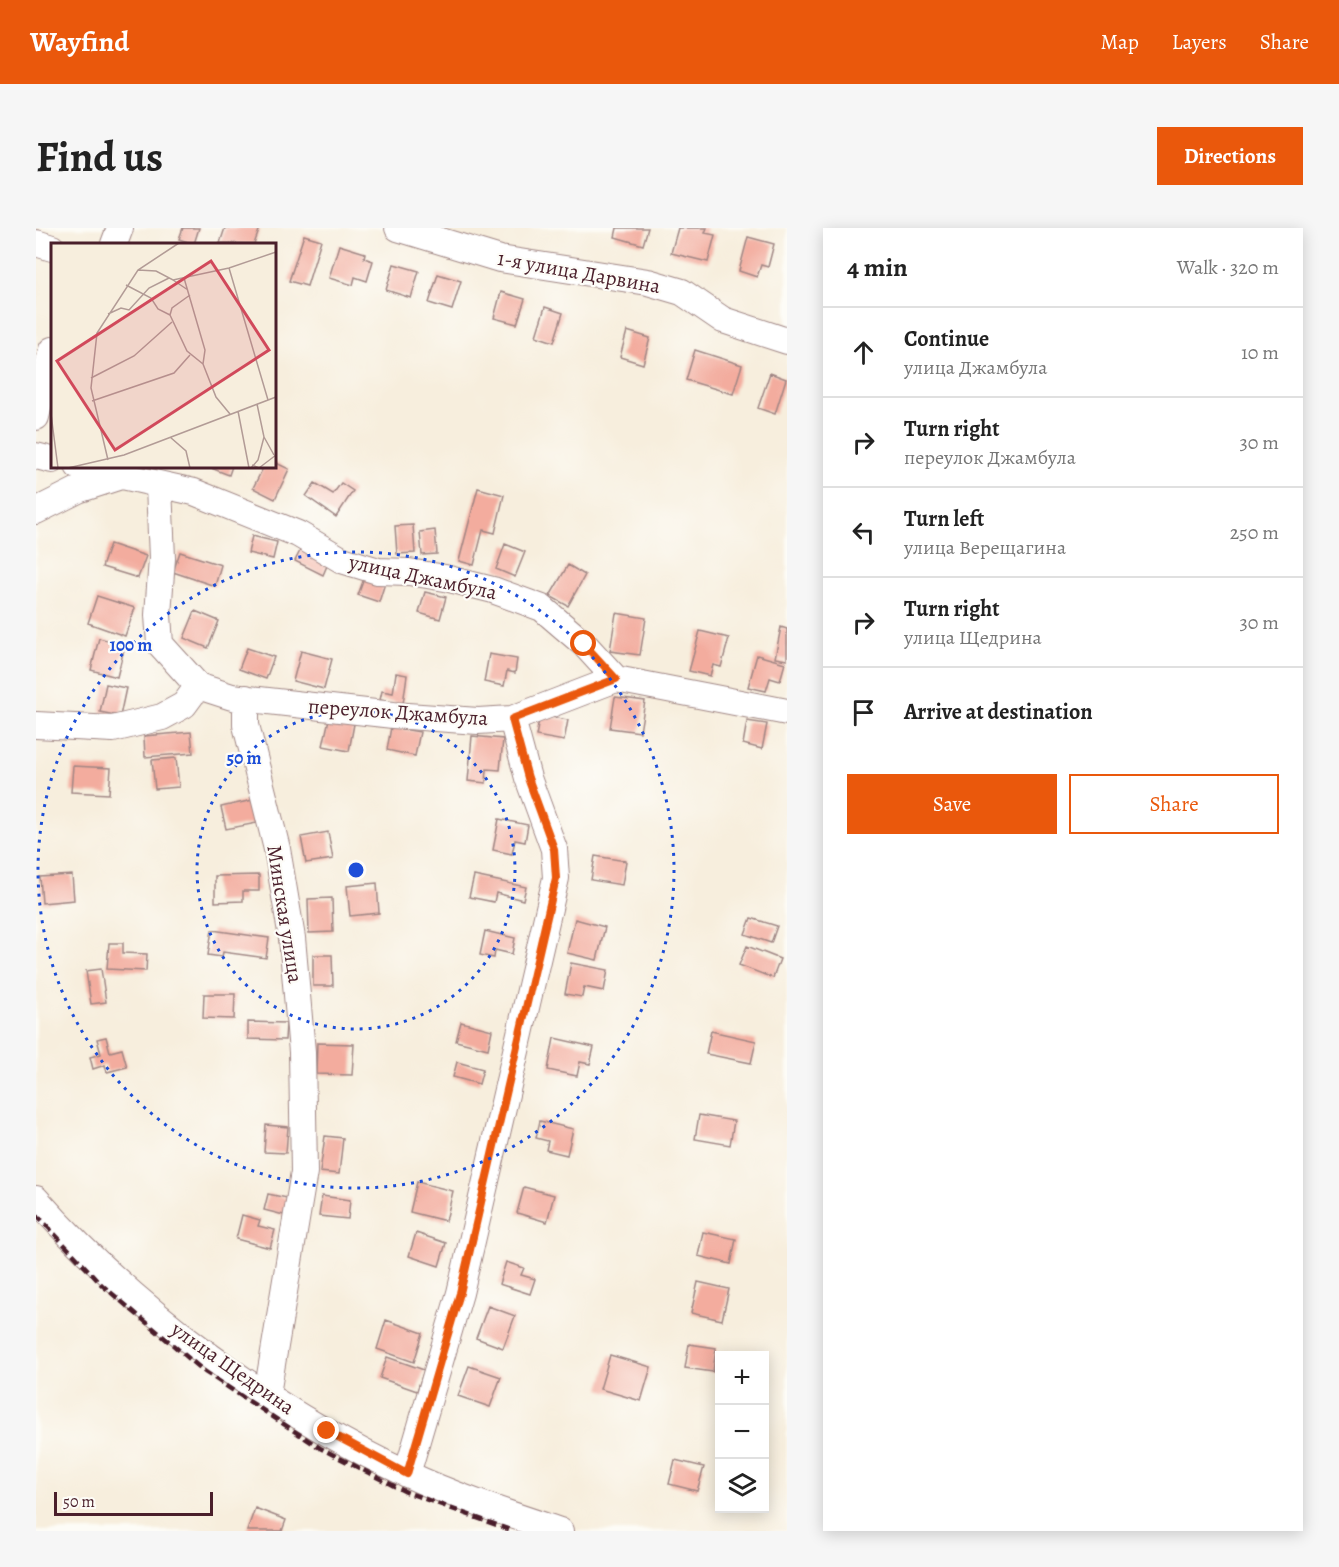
<!DOCTYPE html>
<meta charset="utf-8">
<style>
:root{--surface:#fff;--page:#f6f6f6;--text:#222;--muted:#767676;--line:#e0e0e0;--accent:#ea580c}
body{margin:0;font-family:Alegreya,serif;background:var(--page);color:var(--text)}
.controls{position:absolute;right:18px;bottom:18px;display:grid;overflow:hidden;border-radius:0px;box-shadow:0 3px 15px #0003}
.controls button{width:54px;height:54px;display:grid;place-items:center;padding:0;border:0;border-bottom:2px solid var(--line);background:var(--surface);color:var(--text);font:30px sans-serif}
.scale{position:absolute;left:18px;bottom:15px;width:159px;box-sizing:border-box;padding-left:6px;border:3px solid #4a1f2b;border-top:0;font-size:16px;line-height:21px;white-space:nowrap;color:#4a1f2b;-webkit-text-stroke:4px #fdfcf7;paint-order:stroke}
.stop{position:absolute;width:18px;height:18px;margin:-14px;border:4px solid #ea580c;border-radius:50%;background:#fff}
.stop.end{background:#ea580c;border-color:#fff;box-shadow:0 2px 6px #0008}
.list{margin:0;padding:0;list-style:none}
h2{display:flex;justify-content:space-between;align-items:center;height:78px;margin:0;padding:0 24px;font-size:26px}
h2 small{font-size:20px;font-weight:400;color:var(--muted)}
.list li{display:grid;grid-template-columns:39px 1fr auto;gap:18px;align-items:center;box-sizing:border-box;height:90px;padding:0 24px;border-top:2px solid var(--line)}
.list b{display:block;font-size:22px;white-space:nowrap}
.list p{margin:0;font-size:20px;white-space:nowrap;color:var(--muted)}
.list em{font-size:20px;font-style:normal;color:var(--muted)}
.actions{display:flex;gap:12px;padding:18px 24px}
.actions a{flex:1;padding:14px 0;border:2px solid var(--accent);border-radius:0px;text-align:center;font-size:21px;color:var(--accent)}
.actions .main{background:var(--accent);color:#fff}
.icon{flex:none;width:33px;height:33px;fill:none;stroke:currentColor;stroke-width:2;stroke-linecap:round;stroke-linejoin:round}
.map{position:relative;flex:none;width:751px;height:1303px;overflow:hidden;border-radius:0px}
header{display:flex;align-items:center;gap:36px;box-sizing:border-box;height:84px;padding:0 30px;background:var(--accent);color:#fff}
header strong{font-size:28px}
nav{display:flex;gap:33px;margin-inline-start:auto;font-size:21px}
.intro{display:flex;align-items:center;justify-content:space-between;box-sizing:border-box;height:144px;padding:0 36px}
h1{margin:0;font-size:42px}
.button{padding:15px 27px;border-radius:0px;background:var(--accent);color:#fff;font-size:21px;font-weight:700}
main{display:flex;gap:36px;padding:0 36px}
aside{flex:1;background:var(--surface);border-radius:0px;box-shadow:0 3px 15px #0003}
.map>svg:first-child{display:block}
</style>
<header>
<strong>Wayfind</strong>
<nav><a>Map</a><a>Layers</a><a>Share</a></nav>
</header>
<div class="intro"><h1>Find us</h1><a class="button">Directions</a></div>
<main>
<div class="map">
<svg width="751" height="1303" viewBox="0 0 751 1303">
<rect width="100%" height="100%" fill="#fdfcf7"/>
<filter id="ink" filterUnits="userSpaceOnUse"><feTurbulence type="fractalNoise" baseFrequency=".0167" numOctaves="2"/><feDisplacementMap in="SourceGraphic" scale="12" xChannelSelector="R" yChannelSelector="G"/><feConvolveMatrix kernelMatrix="1 2 1 2 8 2 1 2 1" color-interpolation-filters="sRGB"/></filter>
<filter id="wash" filterUnits="userSpaceOnUse"><feTurbulence type="fractalNoise" baseFrequency=".008" numOctaves="4" result="noise"/><feDisplacementMap in="SourceGraphic" scale="24" xChannelSelector="R" yChannelSelector="G"/><feGaussianBlur stdDeviation="1.35" result="paint"/><feColorMatrix in="noise" values="0 0 0 0 0 0 0 0 0 0 0 0 0 0 0 0 0 1.4 0 .05"/><feComposite in="paint" operator="in"/></filter>
<g filter="url(#wash)">
<rect width="100%" height="100%" fill="#f7eedd"/>
<g id="blocks">
<path fill="#f3ac9e" d="M147 0H163L158 16 143 11Z
M189 0H224L218 16 184 15Z
M581 0H612L607 17 579 9Z
M642 0H671L669 5 679 7 672 34 635 25Z
M268 7 285 12 271 58 253 53Z
M712 9 738 16 732 39 725 37 721 49 703 43Z
M303 17 329 25 328 30 337 33 331 53 319 49 317 57 293 50Z
M358 36 383 43 375 70 350 62Z
M402 46 425 53 416 82 393 75Z
M465 64 489 71 481 96 458 90Z
M509 79 527 85 518 114 500 108Z
M591 103 614 110 607 136 584 129Z
M659 122 706 137 697 166 650 152Z
M734 145 750 151 739 186 722 180Z
M238 234 253 241 239 271 217 260 228 238H238Z
M170 238H196L193 247Z
M279 255 297 266 305 255 317 263 300 289 270 268Z
M442 260 468 267 459 305 447 302 438 337 423 333Z
M377 297 379 325 361 326 359 298Z
M399 302 401 326 386 327 384 304Z
M216 308 241 314 237 331 212 325Z
M74 316 110 328 102 350 66 339Z
M469 316 489 324 479 349 460 341Z
M266 319 293 333 287 347 259 333Z
M144 324 185 337 179 358 137 344Z
M532 337 549 347 532 378 514 368Z
M329 348 349 355 343 374 322 367Z
M389 364 410 369 404 391 383 385Z
M61 368 99 380 89 408 52 395Z
M159 383 183 393 172 420 148 410Z
M580 385 610 390 604 427 574 423Z
M745 399 751 401V432L739 430Z
M664 403 693 410 685 439 677 437 674 448 653 443Z
M63 410 89 417 81 449 55 442Z
M211 420 238 429 230 451 203 441Z
M265 423 296 431 288 461 257 453Z
M453 426 481 431 479 445 471 443 468 458 448 454Z
M721 427 749 435 744 453 734 450 730 463 712 459Z
M360 445 371 447 367 476 344 472 346 463 357 465Z
M70 456 90 460 84 488 64 484Z
M579 469 609 473 604 504 574 500Z
M504 487 532 492 528 513 500 508Z
M293 491 318 496 313 523 287 518Z
M711 493 731 496 726 521 707 516Z
M355 499 384 504 379 528 351 522Z
M155 504 157 525 109 529 108 508Z
M436 508 467 511 464 542 451 541 450 555 432 553Z
M140 530 143 559 119 561 116 532Z
M37 538 75 540 73 566 35 564Z
M217 572 221 595 190 601 185 579Z
M463 591 492 597 489 614 479 612 476 626 457 622Z
M292 604 297 631 270 635 265 609Z
M559 628 590 633 586 657 555 652Z
M36 647 38 672 6 675 4 649Z
M223 647V663H207V673L179 674V648Z
M438 648 490 659 487 672 460 665 458 674 433 669Z
M341 655 343 685 314 688 311 658Z
M296 670 297 704 273 705 272 671Z
M715 690 741 698 735 715 709 706Z
M539 691 569 699 561 732 531 725Z
M176 702 233 710 230 730 187 724 186 729 172 727Z
M449 703 479 710 476 726 459 722 458 730 444 727Z
M73 715H87V725L111 726 110 743 71 741Z
M711 718 744 731 737 750 703 737Z
M277 727H296L297 758H277Z
M535 735 572 742 568 763 548 759 546 769 529 766Z
M65 741 70 774 55 776 50 743Z
M168 766H199L198 791 167 790Z
M212 794 250 795 249 812 212 811Z
M425 794 456 802 452 821 420 813Z
M675 803 720 813 715 835 670 826Z
M70 809 74 824 86 821 91 839 71 844 69 837 57 841 54 829 65 826 61 811Z
M518 810 558 819 554 836 544 834 541 848 512 842Z
M281 815 318 816 316 847 280 846Z
M421 834 447 841 443 856 417 849Z
M663 887 698 893 694 917 659 911Z
M504 893 537 901 531 927 510 922 512 913 500 910Z
M230 897 252 899 250 925 228 924Z
M289 908 307 910 303 946 284 944Z
M381 954 417 963 410 993 374 984Z
M488 959 518 967 511 994 481 985Z
M232 966 256 971 252 988 228 982Z
M286 968 314 972 312 991 283 988Z
M206 987 224 992 222 998 239 1002 234 1020 200 1011Z
M667 1004 700 1011 695 1036 662 1028Z
M380 1005 410 1015 403 1038 373 1028Z
M470 1034 488 1040 485 1047 499 1051 494 1066 463 1056Z
M662 1054 693 1061 686 1092 655 1085Z
M452 1078 479 1088 467 1120 440 1110Z
M350 1092 387 1105 378 1134 341 1121Z
M653 1116 680 1120 677 1144 649 1140Z
M574 1127 615 1139 605 1173 564 1161Z
M351 1129 388 1142 381 1163 344 1150Z
M433 1138 465 1149 454 1179 422 1168Z
M639 1232 668 1239 661 1263 633 1256Z
M219 1280 250 1292 246 1303H211Z"/>
</g>
</g>
<g filter="url(#ink)">
<use href="#blocks" fill-opacity="0" stroke="#a08684" stroke-width="1.5"/>
<g fill="none" stroke-linecap="round" stroke-linejoin="round">
<defs>
<path id="street" d="M362 0 464 31 612 54 646 64 687 92 751 113
M0 15 16 20
M78 16 84 0
M0 189 16 122
M0 228 16 232
M42 238 158 264 262 306 306 332 342 343 373 344 409 350 457 362 506 380 548 416 580 451 751 484
M123 258 126 330 122 387 124 416 162 458 196 469 357 487 442 493 476 491 580 451
M0 283 42 262 82 249
M210 470V497L241 621 256 710 266 824 268 944 231 1166
M0 497 77 501 126 489 148 477 162 458
M0 971C100 1084 235 1182 371 1246 420 1269 473 1286 524 1303
M371 1246 424 1065 520 650 518 621 492 550 476 491"/>
</defs>
<use href="#street" stroke="#a08684" stroke-width="28"/>
<use href="#street" stroke="#fff" stroke-width="26"/>
<path stroke="#4a1f2b" stroke-width="4.5" stroke-dasharray="9 4.5" stroke-linecap="butt" d="M0 986 66 1057 169 1144 284 1220 370 1264 477 1303"/>
</g>
</g>
<g fill="none" stroke-linecap="round" stroke-linejoin="round" filter="url(#ink)">
<path stroke="#ea580c" stroke-width="8" d="M291 1203 371 1246 424 1065 520 650 518 621 492 550 476 491 580 451 548 416"/>
</g>
<g fill="none" stroke="#1d4ed8" stroke-width="3" stroke-dasharray="3 6">
<circle cx="320" cy="642" r="159"/>
<circle cx="320" cy="642" r="318"/>
</g>
<g text-anchor="middle" dominant-baseline="central" stroke-width="4.5" stroke-linejoin="round" paint-order="stroke">
<g font-size="21" fill="#4a1f2b" stroke="#fdfcf7">
<text transform="translate(543 44) rotate(10)">1-я улица Дарвина</text>
<text transform="translate(387 349) rotate(12)">улица Джамбула</text>
<text transform="translate(362 484) rotate(4)">переулок Джамбула</text>
<text transform="translate(249 686) rotate(81)">Минская улица</text>
<text transform="translate(197 1140) rotate(35)">улица Щедрина</text>
</g>
</g>
<g transform="translate(15 15)">
<rect width="225" height="225" fill="#f7eedd"/>
<path fill="none" stroke="#b29b96" stroke-width="1.5" d="M178 25 217 157M87 27 105 28 122 37 178 25 225 9M133 35 154 107 152 121 165 154 179 171M122 37 137 47M75 42 100 55 107 66 119 72M139 52 121 65 119 72 136 108 152 121M57 71 70 65 78 67 98 45 118 35M40 135 83 113 121 79M41 158 123 130 139 112M187 168 198 225M0 171 7 225M119 194 135 208 139 225M213 194 223 212M57 217 40 145 46 90 87 27 128 0M201 222 208 225 225 212M17 225 73 212 225 154M200 225 207 217 213 194 206 161"/>
<path fill="#d1495b" fill-opacity="0.15" stroke="#d1495b" stroke-width="3" d="M160 18 218 107 64 207 6 118Z"/>
<rect width="225" height="225" fill="none" stroke="#4a1f2b" stroke-width="3"/>
</g>
<circle cx="320" cy="642" r="9" fill="#1d4ed8" stroke="#fdfcf7" stroke-width="3"/>
<g font-size="18" text-anchor="middle" font-weight="bold" fill="#1d4ed8" stroke="#fdfcf7" stroke-width="4.5" stroke-linejoin="round" paint-order="stroke">
<text x="95" y="423">100 m</text>
<text x="208" y="536">50 m</text>
</g>
</svg>
<div class="controls">
<button>+</button>
<button>−</button>
<button><svg class="icon" aria-label="layers" viewBox="0 0 24 24"><path d="M12 4l9 5-9 5-9-5zM3 14l9 5 9-5"/></svg></button>
</div>
<div class="scale">50 m</div>
<div class="stop" style="left:548px;top:416px"></div>
<div class="stop end" style="left:291px;top:1203px"></div>
</div>
<aside>
<h2>4 min<small>Walk · 320 m</small></h2>
<ul class="list">
<li><svg class="icon" aria-label="ahead" viewBox="0 0 24 24"><path d="M12 20V5M6 11l6-6 6 6"/></svg><div><b>Continue</b><p>улица Джамбула</p></div><em>10 m</em></li>
<li><svg class="icon" aria-label="right" viewBox="0 0 24 24"><path d="M7 20v-9h11M14 6l5 5-5 5"/></svg><div><b>Turn right</b><p>переулок Джамбула</p></div><em>30 m</em></li>
<li><svg class="icon" aria-label="left" viewBox="0 0 24 24"><path d="M17 20v-9H6M10 6l-5 5 5 5"/></svg><div><b>Turn left</b><p>улица Верещагина</p></div><em>250 m</em></li>
<li><svg class="icon" aria-label="right" viewBox="0 0 24 24"><path d="M7 20v-9h11M14 6l5 5-5 5"/></svg><div><b>Turn right</b><p>улица Щедрина</p></div><em>30 m</em></li>
<li><svg class="icon" aria-label="arrive" viewBox="0 0 24 24"><path d="M6 21V4h12l-3 4 3 4H6"/></svg><div><b>Arrive at destination</b></div></li>
</ul>
<div class="actions"><a class="main">Save</a><a>Share</a></div>
</aside>
</main>
